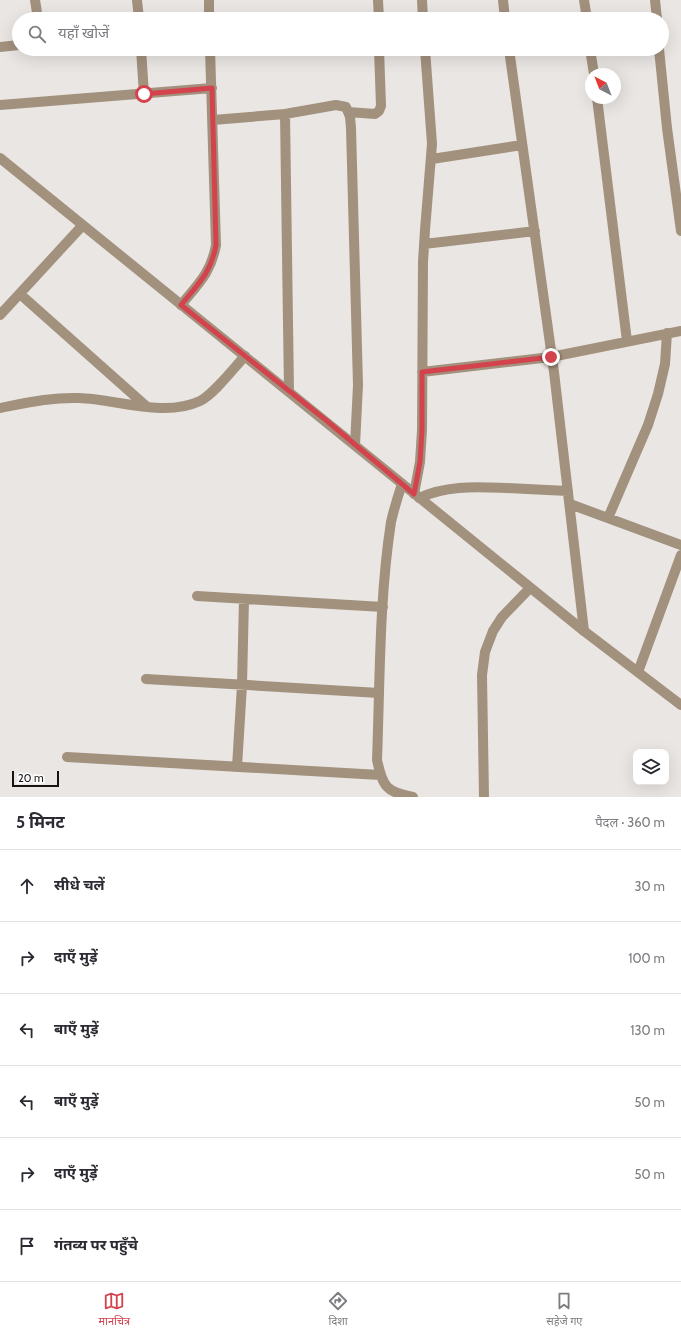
<!DOCTYPE html>
<html lang="hi">
<meta charset="utf-8">
<style>
:root{--surface:#fff;--page:#f2f2f3;--text:#2b2b33;--muted:#7c7c81;--line:#e1e1e2;--accent:#d3434e}
body{margin:0;font-family:Cabin,"Noto Sans Devanagari",sans-serif;background:var(--page);color:var(--text)}
.controls{position:absolute;right:12px;bottom:12px;display:grid;overflow:hidden;border-radius:8px;box-shadow:0 4px 16px #0002}
.controls button{width:36px;height:36px;display:grid;place-items:center;padding:0;border:0;border-bottom:1px solid var(--line);background:var(--surface);color:var(--text);font:20px sans-serif}
.compass{position:absolute;left:585px;top:68px;width:36px;height:36px;border-radius:50%;background:var(--surface);box-shadow:0 4px 16px #0002;rotate:318deg}
.scale{position:absolute;left:12px;bottom:10px;width:47px;box-sizing:border-box;padding-left:4px;border:2px solid #151313;border-top:0;font-size:11px;line-height:14px;white-space:nowrap;color:#151313;-webkit-text-stroke:3px #fff;paint-order:stroke}
.stop{position:absolute;width:12px;height:12px;margin:-9px;border:3px solid #d3434e;border-radius:50%;background:#fff}
.stop.end{background:#d3434e;border-color:#fff;box-shadow:0 1px 4px #0008}
.list{margin:0;padding:0;list-style:none}
h2{display:flex;justify-content:space-between;align-items:center;height:52px;margin:0;padding:0 16px;font-size:17px}
h2 small{font-size:13px;font-weight:400;color:var(--muted)}
.list li{display:grid;grid-template-columns:26px 1fr auto;gap:12px;align-items:center;box-sizing:border-box;height:72px;padding:0 16px;border-top:1px solid var(--line)}
.list b{display:block;font-size:15px;white-space:nowrap}
.list em{font-size:13px;font-style:normal;color:var(--muted)}
.icon{flex:none;width:22px;height:22px;fill:none;stroke:currentColor;stroke-width:2;stroke-linecap:round;stroke-linejoin:round}
.map{position:relative;flex:none;width:681px;height:797px;overflow:hidden}
.search{position:absolute;background:var(--surface);box-shadow:0 4px 16px #0002;left:12px;right:12px;top:12px;height:44px;display:flex;align-items:center;gap:10px;box-sizing:border-box;padding:0 14px;border-radius:22px;color:var(--muted);font-size:15px}
.sheet{height:484px;background:var(--surface)}
nav{display:flex;justify-content:space-around;align-items:center;box-sizing:border-box;height:56px;border-top:1px solid var(--line);background:var(--surface);font-size:11px;color:var(--muted)}
nav a{display:grid;justify-items:center;gap:2px}
nav .on{color:var(--accent)}
.map>svg:first-child{display:block}
</style>
<div class="map">
<svg width="681" height="797" viewBox="0 0 681 797">
<rect width="100%" height="100%" fill="#eae6e4"/>
<g fill="none" stroke-linecap="round" stroke-linejoin="round">
<path stroke="#a2917d" stroke-width="10" d="M35 0 38 19
M137 0 139 19
M209 0V19
M378 0 379 19
M422 0 423 19
M503 0 505 19
M584 0 587 19
M655 0 657 19
M0 47 19 45
M141 49 144 94
M509 49 554 372 584 631
M590 49 594 74
M659 49 667 128 681 231
M597 98 627 341
M0 105 212 88
M348 112 375 114 379 111 381 106 379 49
M285 114 289 391
M213 120 285 114 336 105 346 107 350 117 351 128 358 385 355 445
M432 159 522 145
M424 244 535 231
M20 294 146 406
M181 305C198 284 211 273 216 245L210 49
M0 315 82 226
M422 372 551 357 681 331
M0 408C26 403 52 397 79 398 116 399 164 418 200 401 214 394 233 369 245 356
M402 484C398 496 394 509 391 522 379 600 380 682 377 760 383 787 386 792 413 797
M414 494 420 462 422 430 423 262 425 230 432 144 425 49
M419 498C447 485 476 487 506 488 527 489 547 490 568 491
M570 504 681 545
M608 518 648 425 658 394 665 364 667 333
M197 596 383 607
M638 672 681 555
M146 679 379 693
M67 757 380 775
M237 767 242 685 244 599
M484 797 482 675 485 652 493 631 502 617 530 588"/>
<path stroke="#a2917d" stroke-width="10" d="M0 158 584 631 681 705"/>
</g>
<g fill="none" stroke-linecap="round" stroke-linejoin="round">
<path stroke="#d3434e" stroke-width="5" d="M144 94 212 88 216 245C211 273 198 284 181 305L327 421 414 494 420 462 422 430V372L551 357"/>
</g>
</svg>
<div class="controls">
<button><svg class="icon" aria-label="layers" viewBox="0 0 24 24"><path d="M12 4l9 5-9 5-9-5zM3 14l9 5 9-5"/></svg></button>
</div>
<svg class="compass" viewBox="-18 -18 36 36"><path d="M0-13l5 13h-10z" fill="#e53935"/><path d="M0 13l5-13h-10z" fill="#7c7c81"/></svg>
<div class="scale">20 m</div>
<div class="stop" style="left:144px;top:94px"></div>
<div class="stop end" style="left:551px;top:357px"></div>
<div class="search"><svg class="icon" aria-label="search" viewBox="0 0 24 24"><circle cx="10" cy="10" r="6"/><path d="M15 15l6 6"/></svg>यहाँ खोजें</div>
</div>
<section class="sheet">
<h2>5 मिनट<small>पैदल · 360 m</small></h2>
<ul class="list">
<li><svg class="icon" aria-label="ahead" viewBox="0 0 24 24"><path d="M12 20V5M6 11l6-6 6 6"/></svg><div><b>सीधे चलें</b></div><em>30 m</em></li>
<li><svg class="icon" aria-label="right" viewBox="0 0 24 24"><path d="M7 20v-9h11M14 6l5 5-5 5"/></svg><div><b>दाएँ मुड़ें</b></div><em>100 m</em></li>
<li><svg class="icon" aria-label="left" viewBox="0 0 24 24"><path d="M17 20v-9H6M10 6l-5 5 5 5"/></svg><div><b>बाएँ मुड़ें</b></div><em>130 m</em></li>
<li><svg class="icon" aria-label="left" viewBox="0 0 24 24"><path d="M17 20v-9H6M10 6l-5 5 5 5"/></svg><div><b>बाएँ मुड़ें</b></div><em>50 m</em></li>
<li><svg class="icon" aria-label="right" viewBox="0 0 24 24"><path d="M7 20v-9h11M14 6l5 5-5 5"/></svg><div><b>दाएँ मुड़ें</b></div><em>50 m</em></li>
<li><svg class="icon" aria-label="arrive" viewBox="0 0 24 24"><path d="M6 21V4h12l-3 4 3 4H6"/></svg><div><b>गंतव्य पर पहुँचे</b></div></li>
</ul>
</section>
<nav>
<a class="on"><svg class="icon" aria-label="map" viewBox="0 0 24 24"><path d="M3 6l6-2 6 2 6-2v14l-6 2-6-2-6 2zM9 4v14M15 6v14"/></svg>मानचित्र</a>
<a><svg class="icon" aria-label="directions" viewBox="0 0 24 24"><path d="M12 3l9 9-9 9-9-9zM9 14v-3h6M13 9l2 2-2 2"/></svg>दिशा</a>
<a><svg class="icon" aria-label="saved" viewBox="0 0 24 24"><path d="M7 4h10v16l-5-4-5 4z"/></svg>सहेजे गए</a>
</nav>
